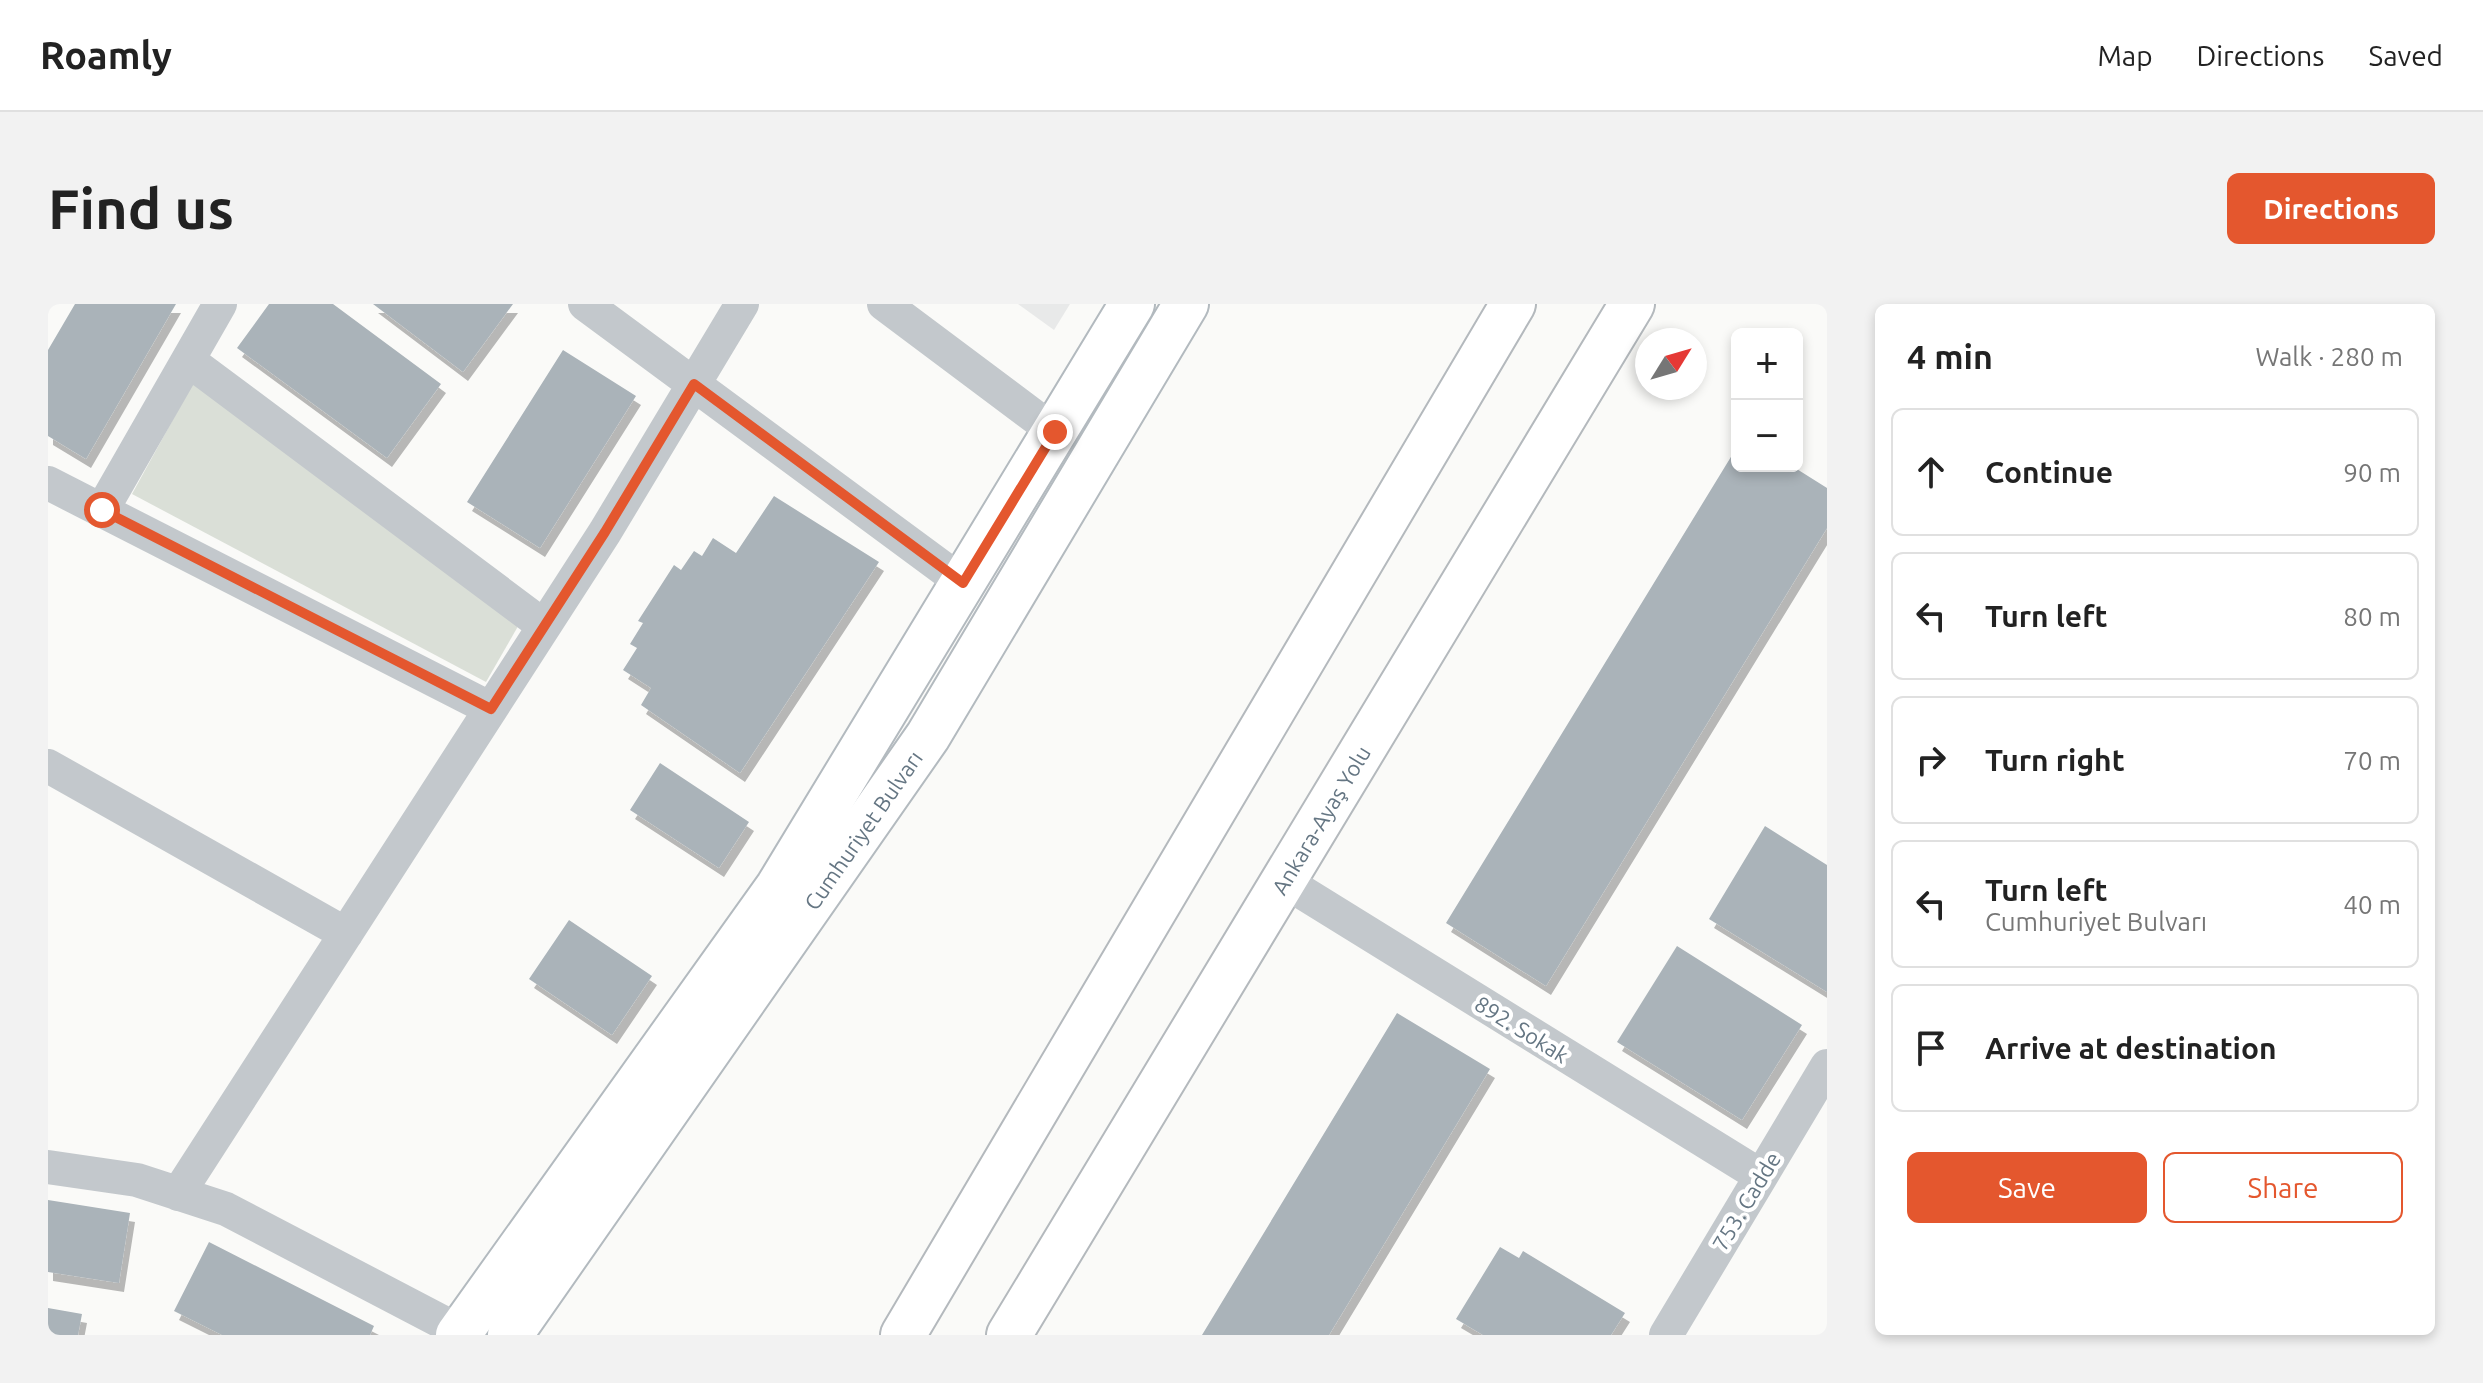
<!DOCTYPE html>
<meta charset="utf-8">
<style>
:root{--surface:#fff;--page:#f2f2f2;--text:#222;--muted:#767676;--line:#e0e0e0;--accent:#e4572e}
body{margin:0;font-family:Ubuntu,sans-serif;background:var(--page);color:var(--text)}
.controls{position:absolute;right:24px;top:24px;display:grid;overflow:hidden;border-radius:12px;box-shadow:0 4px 12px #0003}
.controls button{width:72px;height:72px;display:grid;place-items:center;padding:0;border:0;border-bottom:2px solid var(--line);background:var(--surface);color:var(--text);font:40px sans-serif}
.compass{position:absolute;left:1587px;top:24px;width:72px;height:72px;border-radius:50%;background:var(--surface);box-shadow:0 4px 12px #0003;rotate:53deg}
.stop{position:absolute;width:24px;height:24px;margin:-18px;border:6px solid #e4572e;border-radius:50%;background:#fff}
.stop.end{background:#e4572e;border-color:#fff;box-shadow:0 2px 8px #0008}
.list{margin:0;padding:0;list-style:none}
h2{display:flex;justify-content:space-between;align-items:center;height:104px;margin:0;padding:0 32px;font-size:34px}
h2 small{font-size:26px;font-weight:400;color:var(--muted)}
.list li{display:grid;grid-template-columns:52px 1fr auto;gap:24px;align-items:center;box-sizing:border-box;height:128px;margin:0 16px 16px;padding:0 16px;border:2px solid var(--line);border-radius:12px}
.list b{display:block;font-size:30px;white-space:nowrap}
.list p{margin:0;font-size:26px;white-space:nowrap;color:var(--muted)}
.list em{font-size:26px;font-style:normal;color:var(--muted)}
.actions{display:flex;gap:16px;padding:24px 32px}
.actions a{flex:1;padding:18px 0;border:2px solid var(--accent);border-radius:12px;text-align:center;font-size:28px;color:var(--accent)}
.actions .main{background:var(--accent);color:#fff}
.icon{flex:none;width:44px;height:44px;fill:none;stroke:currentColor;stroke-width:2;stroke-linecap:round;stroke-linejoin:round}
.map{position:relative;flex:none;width:1779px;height:1031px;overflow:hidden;border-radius:12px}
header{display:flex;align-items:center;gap:48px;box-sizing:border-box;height:112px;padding:0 40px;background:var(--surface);border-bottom:2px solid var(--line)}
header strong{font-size:38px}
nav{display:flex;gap:44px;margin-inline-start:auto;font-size:28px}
.intro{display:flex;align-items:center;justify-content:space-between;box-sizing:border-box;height:192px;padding:0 48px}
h1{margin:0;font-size:56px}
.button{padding:20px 36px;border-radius:12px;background:var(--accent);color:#fff;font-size:28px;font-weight:700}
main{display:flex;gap:48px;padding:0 48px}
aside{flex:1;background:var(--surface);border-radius:12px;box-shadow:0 4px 12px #0003}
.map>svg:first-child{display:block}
</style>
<header>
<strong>Roamly</strong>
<nav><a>Map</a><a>Directions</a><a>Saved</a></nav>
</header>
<div class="intro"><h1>Find us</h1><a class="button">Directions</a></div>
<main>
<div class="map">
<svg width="1779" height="1031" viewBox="0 0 1779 1031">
<defs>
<filter id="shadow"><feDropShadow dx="5" dy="9" stdDeviation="0" flood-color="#0004"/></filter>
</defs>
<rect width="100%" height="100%" fill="#fafaf8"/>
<path fill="#e8e9e9" d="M970 0H1022L1006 26Z"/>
<path fill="#dadfd7" d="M145 79 473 317 438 378 84 190Z"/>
<path fill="#aab3b9" filter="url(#shadow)" d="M27 0H128L38 155 0 132V46Z
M221 0H285L393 80 339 154 189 44Z
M325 0H465L415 68Z
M515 46 588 92 492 244 419 198Z
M1689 143V162H1744L1779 184V224L1498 682 1398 619Z
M726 192 831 258 692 469 593 401 603 384 575 366 589 344 582 340 595 319 590 317 626 261 633 266 646 247 654 252 665 234 688 249Z
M612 459 701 518 671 564 582 506Z
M1717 522 1779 561V688L1661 615Z
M521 616 604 672 564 731 481 675Z
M1629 642 1754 721 1694 816 1569 738Z
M1349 709 1442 765 1281 1031H1154Z
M0 896 82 909 71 979 0 968Z
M161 938 326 1022 322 1031H174L126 1007Z
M1452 943 1471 954 1475 947 1577 1009 1563 1031H1435L1408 1015Z
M0 1004 34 1010 30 1031H0Z"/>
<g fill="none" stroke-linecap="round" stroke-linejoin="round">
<defs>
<g id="secondary">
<path d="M410 1031 730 583 1084 0"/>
<path id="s1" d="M462 1031 880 432 1138 0"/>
</g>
<g id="trunk">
<path d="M855 1031 1465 0"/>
<path id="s2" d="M961 1031 1584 0"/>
</g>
</defs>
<use href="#secondary" stroke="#b3babf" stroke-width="48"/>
<use href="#trunk" stroke="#b4b9bd" stroke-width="48"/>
<path stroke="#c3c8cc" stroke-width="34" d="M537 0 915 279
M836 0 1007 128
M140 56 496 322
M0 179 443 405
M54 206 172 0
M0 462 298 630
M1236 577 1713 872
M0 863 89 876 178 905 419 1031
M130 890 557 228 694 0
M1618 1031 1779 762"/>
<use href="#secondary" stroke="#fff" stroke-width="44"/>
<use href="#trunk" stroke="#fff" stroke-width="44"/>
</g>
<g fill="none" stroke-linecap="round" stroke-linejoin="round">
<path stroke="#e4572e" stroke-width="10" d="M54 206 443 405 557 228 646 80 915 279 1007 128"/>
</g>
<g text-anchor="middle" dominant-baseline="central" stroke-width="8" stroke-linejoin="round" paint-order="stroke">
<g font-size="22" fill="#657683" stroke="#fff">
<text stroke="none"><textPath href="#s2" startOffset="602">Ankara-Ayaş Yolu</textPath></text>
<text stroke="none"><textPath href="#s1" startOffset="616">Cumhuriyet Bulvarı</textPath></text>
<text transform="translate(1474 725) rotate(32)">892. Sokak</text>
<text transform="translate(1698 897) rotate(-59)">753. Cadde</text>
</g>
</g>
</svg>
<div class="controls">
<button>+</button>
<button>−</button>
</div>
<svg class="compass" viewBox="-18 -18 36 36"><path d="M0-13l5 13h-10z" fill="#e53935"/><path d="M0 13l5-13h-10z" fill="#767676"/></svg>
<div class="stop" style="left:54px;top:206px"></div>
<div class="stop end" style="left:1007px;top:128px"></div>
</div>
<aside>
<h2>4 min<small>Walk · 280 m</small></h2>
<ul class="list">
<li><svg class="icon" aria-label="ahead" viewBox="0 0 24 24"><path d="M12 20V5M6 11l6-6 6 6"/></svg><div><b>Continue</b></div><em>90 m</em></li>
<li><svg class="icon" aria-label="left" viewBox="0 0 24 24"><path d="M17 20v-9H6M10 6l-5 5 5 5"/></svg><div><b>Turn left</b></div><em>80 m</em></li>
<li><svg class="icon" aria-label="right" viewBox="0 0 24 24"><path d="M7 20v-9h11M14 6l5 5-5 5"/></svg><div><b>Turn right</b></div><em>70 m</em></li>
<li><svg class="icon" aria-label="left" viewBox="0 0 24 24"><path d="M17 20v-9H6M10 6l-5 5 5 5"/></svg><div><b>Turn left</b><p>Cumhuriyet Bulvarı</p></div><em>40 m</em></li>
<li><svg class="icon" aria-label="arrive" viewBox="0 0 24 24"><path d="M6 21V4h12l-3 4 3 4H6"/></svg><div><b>Arrive at destination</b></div></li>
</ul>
<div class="actions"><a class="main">Save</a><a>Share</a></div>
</aside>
</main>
